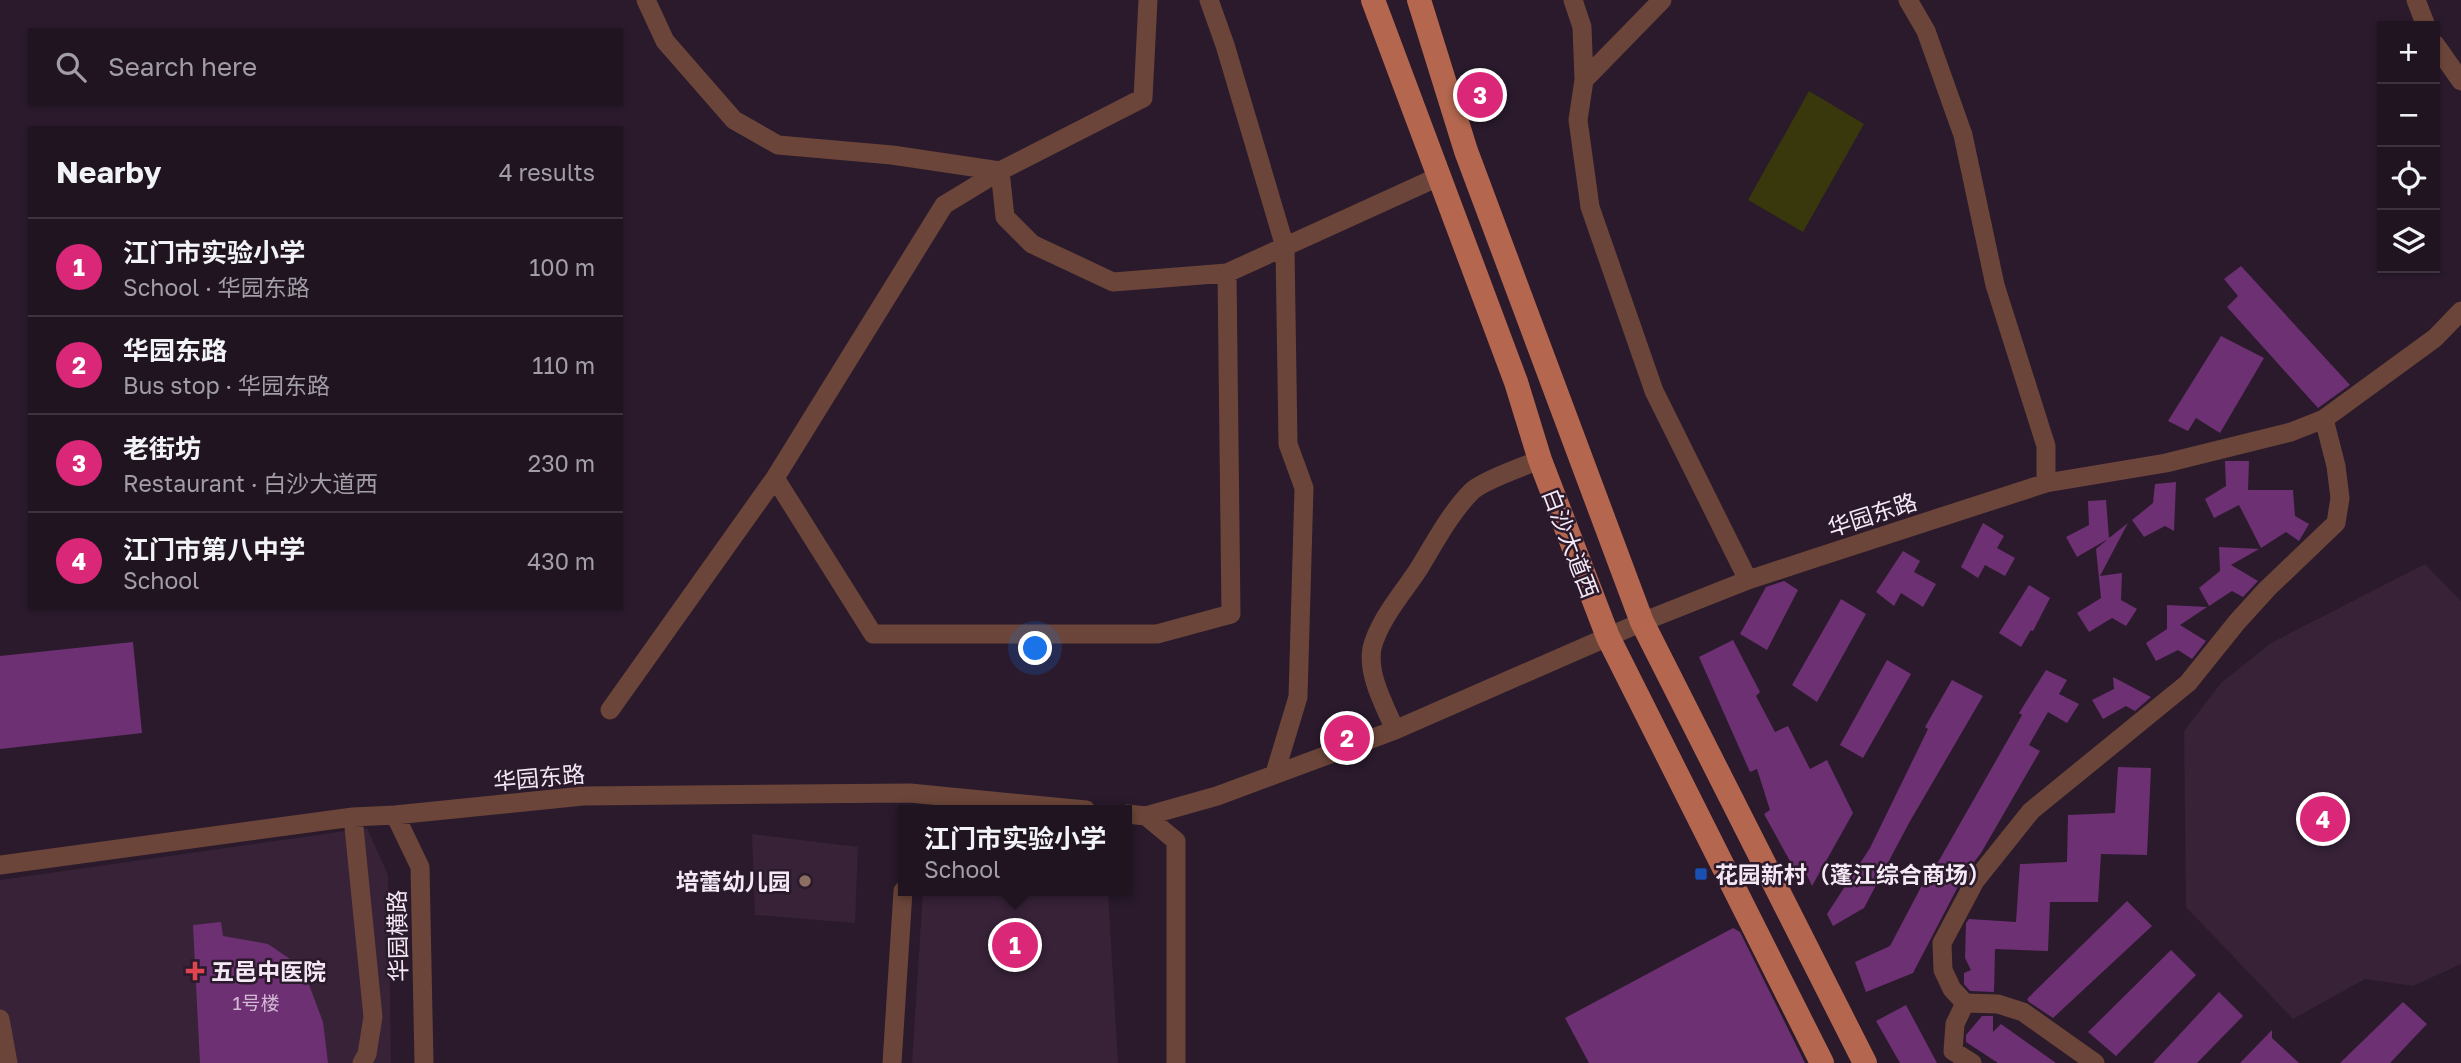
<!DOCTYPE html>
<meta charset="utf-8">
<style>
:root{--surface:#201421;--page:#2d212e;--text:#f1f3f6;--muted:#a29ea5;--line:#3d333f;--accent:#db2777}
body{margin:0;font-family:"Golos Text","Noto Sans SC",sans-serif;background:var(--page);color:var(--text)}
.controls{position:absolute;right:21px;top:21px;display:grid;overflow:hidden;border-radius:0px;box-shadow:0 2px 5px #0004}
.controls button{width:63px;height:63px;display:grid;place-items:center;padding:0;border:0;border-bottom:2px solid var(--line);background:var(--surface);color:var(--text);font:35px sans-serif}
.you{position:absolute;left:1036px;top:649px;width:24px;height:24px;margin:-18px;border:5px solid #fff;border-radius:50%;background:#1a73e8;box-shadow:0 0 0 10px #1a73e833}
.badge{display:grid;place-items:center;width:46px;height:46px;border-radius:50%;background:var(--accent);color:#fff;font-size:23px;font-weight:700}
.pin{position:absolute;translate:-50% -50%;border:4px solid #fff;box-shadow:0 2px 7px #0006}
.popup{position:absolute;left:898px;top:805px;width:234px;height:91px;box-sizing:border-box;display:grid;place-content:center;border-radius:0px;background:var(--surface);filter:drop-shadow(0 2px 5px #0005);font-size:23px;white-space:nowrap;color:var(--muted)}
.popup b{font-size:26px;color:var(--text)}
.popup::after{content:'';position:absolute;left:50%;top:100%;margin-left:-14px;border:14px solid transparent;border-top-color:var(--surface)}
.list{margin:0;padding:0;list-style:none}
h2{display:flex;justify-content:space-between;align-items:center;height:91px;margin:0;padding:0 28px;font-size:30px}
h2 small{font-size:23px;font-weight:400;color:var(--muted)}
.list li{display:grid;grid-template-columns:46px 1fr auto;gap:21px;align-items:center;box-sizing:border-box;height:98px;padding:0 28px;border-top:2px solid var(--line)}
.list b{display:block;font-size:26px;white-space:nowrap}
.list p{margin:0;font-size:23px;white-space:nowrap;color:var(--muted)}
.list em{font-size:23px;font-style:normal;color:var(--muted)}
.icon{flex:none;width:38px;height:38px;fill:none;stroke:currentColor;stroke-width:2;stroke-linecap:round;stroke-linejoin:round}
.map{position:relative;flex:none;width:2461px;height:1063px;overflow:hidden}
.search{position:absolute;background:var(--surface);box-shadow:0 2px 5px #0004;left:28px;top:28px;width:595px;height:77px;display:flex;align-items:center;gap:18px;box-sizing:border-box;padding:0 24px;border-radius:0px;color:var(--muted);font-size:26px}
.panel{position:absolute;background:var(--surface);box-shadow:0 2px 5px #0004;left:28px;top:126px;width:595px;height:483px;border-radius:0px}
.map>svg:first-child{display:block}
</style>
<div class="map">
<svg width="2461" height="1063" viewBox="0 0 2461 1063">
<rect width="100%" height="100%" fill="#2a1a2c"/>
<path fill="#372238" d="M2425 564 2461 601V964L2413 986 2365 979 2293 1019 2186 907 2184 731 2221 683 2271 643Z
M367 828 388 875 391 1063H0V880Z
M752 834 858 847 855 923 755 915Z
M923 891H1108L1118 1063H912Z"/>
<path fill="#38380c" d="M1809 91 1864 124 1803 232 1748 200Z"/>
<path fill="#6d3073" d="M2241 266 2350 385 2318 408 2227 307 2238 296 2224 279Z
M2221 336 2264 358 2220 433 2196 418 2188 431 2168 421Z
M2225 461H2249L2248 490H2293L2295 516 2309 524 2299 541 2286 532 2261 548 2239 505 2214 518 2205 499 2226 486Z
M2176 482 2174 531 2165 526 2144 537 2132 520 2153 503 2155 484Z
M2106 500 2109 538 2128 523 2100 576 2122 573 2121 600 2137 609 2126 626 2112 618 2089 632 2077 613 2101 598 2096 549 2108 539 2077 557 2066 537 2089 525 2088 501Z
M1983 523 2004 536 1997 548 2015 558 2005 576 1985 565 1978 578 1961 567Z
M2219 547 2259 549 2231 565 2258 581 2243 597 2232 591 2209 606 2199 588 2220 571Z
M1903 551 1920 561 1914 572 1936 584 1923 607 1901 593 1894 606 1876 592Z
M1784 581 1798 590 1767 650 1740 634 1766 587Z
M2029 585 2050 598 2033 631 2031 630 2021 647 1999 633Z
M1841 599 1866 614 1817 702 1792 685Z
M2167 605 2207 607 2180 625 2206 641 2192 659 2178 650 2156 661 2146 643 2167 629Z
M1733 640 1760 692 1756 696 1775 732 1788 726 1810 769 1827 760 1853 813 1812 886 1806 873 1796 872 1764 814 1770 810 1757 769 1750 772 1699 657Z
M133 642 142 733 0 749V656Z
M1887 660 1911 674 1863 758 1840 745Z
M2046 670 2067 680 2059 694 2079 704 2067 723 2048 712 2029 745 2040 751 1981 853 1964 875 1913 973 1866 992 1855 962 1890 946 1930 870 1933 871 2022 715 2019 713Z
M2113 677 2151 697 2135 711 2126 706 2103 719 2092 700 2114 689Z
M1952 680 1983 696 1909 823 1864 908 1833 926 1827 914 1870 848 1928 729 1925 727Z
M2118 767 2151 768 2147 855 2101 854 2098 902H2050L2048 951 1995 949 1994 992 1970 991 1964 984V973L1971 970 1965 958 1966 923 1969 919 2016 922 2020 864 2067 862 2068 815 2115 813Z
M2127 901 2152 926 2053 1018 2029 1002 2027 999Z
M221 922 223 936 268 944 296 963 308 982 323 1022 328 1063H200L193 925Z
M1733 928 1740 932 1805 1063H1589L1565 1018Z
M2171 950 2196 975 2116 1056 2088 1032Z
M2219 992 2243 1016 2197 1063H2153Z
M2403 1002 2427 1024 2390 1063H2340Z
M1906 1005 1937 1063H1900L1876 1021Z
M1982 1016H1993V1032L2001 1024 2056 1063H1998L1966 1042V1035Z
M2272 1030V1038L2299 1063H2240Z"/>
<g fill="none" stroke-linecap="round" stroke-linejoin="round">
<path stroke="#6b4539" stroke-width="19" d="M646 0 665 41 734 120 778 145 892 155 1000 171
M1209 0 1225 45 1285 247 1288 444 1304 488 1298 697 1275 773
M1573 0 1582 27 1584 80 1578 120 1590 207 1654 391 1748 580
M1908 0 1926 31 1963 135 1995 285 2046 446V483
M2416 0 2426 26
M2435 44 2461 81
M1584 80 1662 0
M1000 171 1005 217 1032 244 1113 282 1227 273 1231 614 1157 634H873L775 478 944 205 1000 171 1143 98 1148 0
M1227 273 1438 177
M610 710 775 478
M1395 730C1385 706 1367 675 1372 648 1379 620 1402 594 1418 570 1434 544 1450 513 1472 491 1484 480 1524 466 1540 460
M1127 814 1146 816 1217 796 1395 730 1642 622 1748 580 1812 559 2046 483 2166 463 2291 432 2324 419 2435 338 2461 311
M395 815 420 867 424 1063
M1146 816 1176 841V1063
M353 817 373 1017 367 1054 362 1063
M0 865 353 817 395 815 583 796 910 793 1086 810
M1965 1003 1955 1024 1953 1051 1972 1063
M0 1019 8 1063
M892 1063 903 891
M2095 1063 2023 1012 1998 1004 1965 1003 1952 989 1943 970 1942 943 1975 881 2031 811 2188 683 2237 622 2267 589 2336 523 2340 498 2336 466 2324 419"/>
<path stroke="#b4674e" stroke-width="24" d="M1373 0 1516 382 1540 460 1608 637 1822 1063
M1419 0 1466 151 1642 622 1865 1063"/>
</g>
<rect fill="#1a4fb4" stroke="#2a1a2c" stroke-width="2.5" x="1694" y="867" width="14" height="14" rx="3.5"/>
<circle fill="#8d6e63" stroke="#2a1a2c" stroke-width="2.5" cx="805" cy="881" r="7"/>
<path fill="#e0444e" stroke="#2a1a2c" stroke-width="2.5" d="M191.5 960.5h7v7h7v7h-7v7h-7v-7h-7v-7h7z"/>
<g text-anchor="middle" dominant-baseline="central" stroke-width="5" stroke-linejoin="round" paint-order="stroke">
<g font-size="19" fill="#d2bad4">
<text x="256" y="1002">1号楼</text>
</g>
<g font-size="23" fill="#f3e8f4" stroke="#2a1a2c">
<text transform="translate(1872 514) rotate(-18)">华园东路</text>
<text transform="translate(1571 543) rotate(69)">白沙大道西</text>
<text transform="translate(539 777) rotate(-5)">华园东路</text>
<text transform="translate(397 936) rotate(-91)">华园横路</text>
</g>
<g font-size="23" font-weight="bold" fill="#f3e8f4" stroke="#2a1a2c" text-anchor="start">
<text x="1715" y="874">花园新村（蓬江综合商场）</text>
<text x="791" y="881" text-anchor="end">培蕾幼儿园</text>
<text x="211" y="971">五邑中医院</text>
</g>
</g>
</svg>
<div class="controls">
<button>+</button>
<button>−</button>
<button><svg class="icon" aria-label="locate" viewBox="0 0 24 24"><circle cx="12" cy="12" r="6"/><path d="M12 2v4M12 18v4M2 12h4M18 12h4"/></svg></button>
<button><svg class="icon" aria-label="layers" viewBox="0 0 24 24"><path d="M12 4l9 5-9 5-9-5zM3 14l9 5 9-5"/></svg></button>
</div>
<div class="you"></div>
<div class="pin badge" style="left:1015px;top:945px">1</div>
<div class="popup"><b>江门市实验小学</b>School</div>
<div class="pin badge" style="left:1347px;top:738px">2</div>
<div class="pin badge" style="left:1480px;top:95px">3</div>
<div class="pin badge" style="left:2323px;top:819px">4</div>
<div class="search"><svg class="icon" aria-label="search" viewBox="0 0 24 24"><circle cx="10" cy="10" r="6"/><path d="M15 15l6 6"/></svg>Search here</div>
<section class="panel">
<h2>Nearby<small>4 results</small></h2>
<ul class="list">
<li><span class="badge">1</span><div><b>江门市实验小学</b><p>School · 华园东路</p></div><em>100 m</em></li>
<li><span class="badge">2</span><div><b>华园东路</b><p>Bus stop · 华园东路</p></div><em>110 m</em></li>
<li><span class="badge">3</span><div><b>老街坊</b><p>Restaurant · 白沙大道西</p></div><em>230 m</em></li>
<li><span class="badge">4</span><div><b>江门市第八中学</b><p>School</p></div><em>430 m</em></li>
</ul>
</section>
</div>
